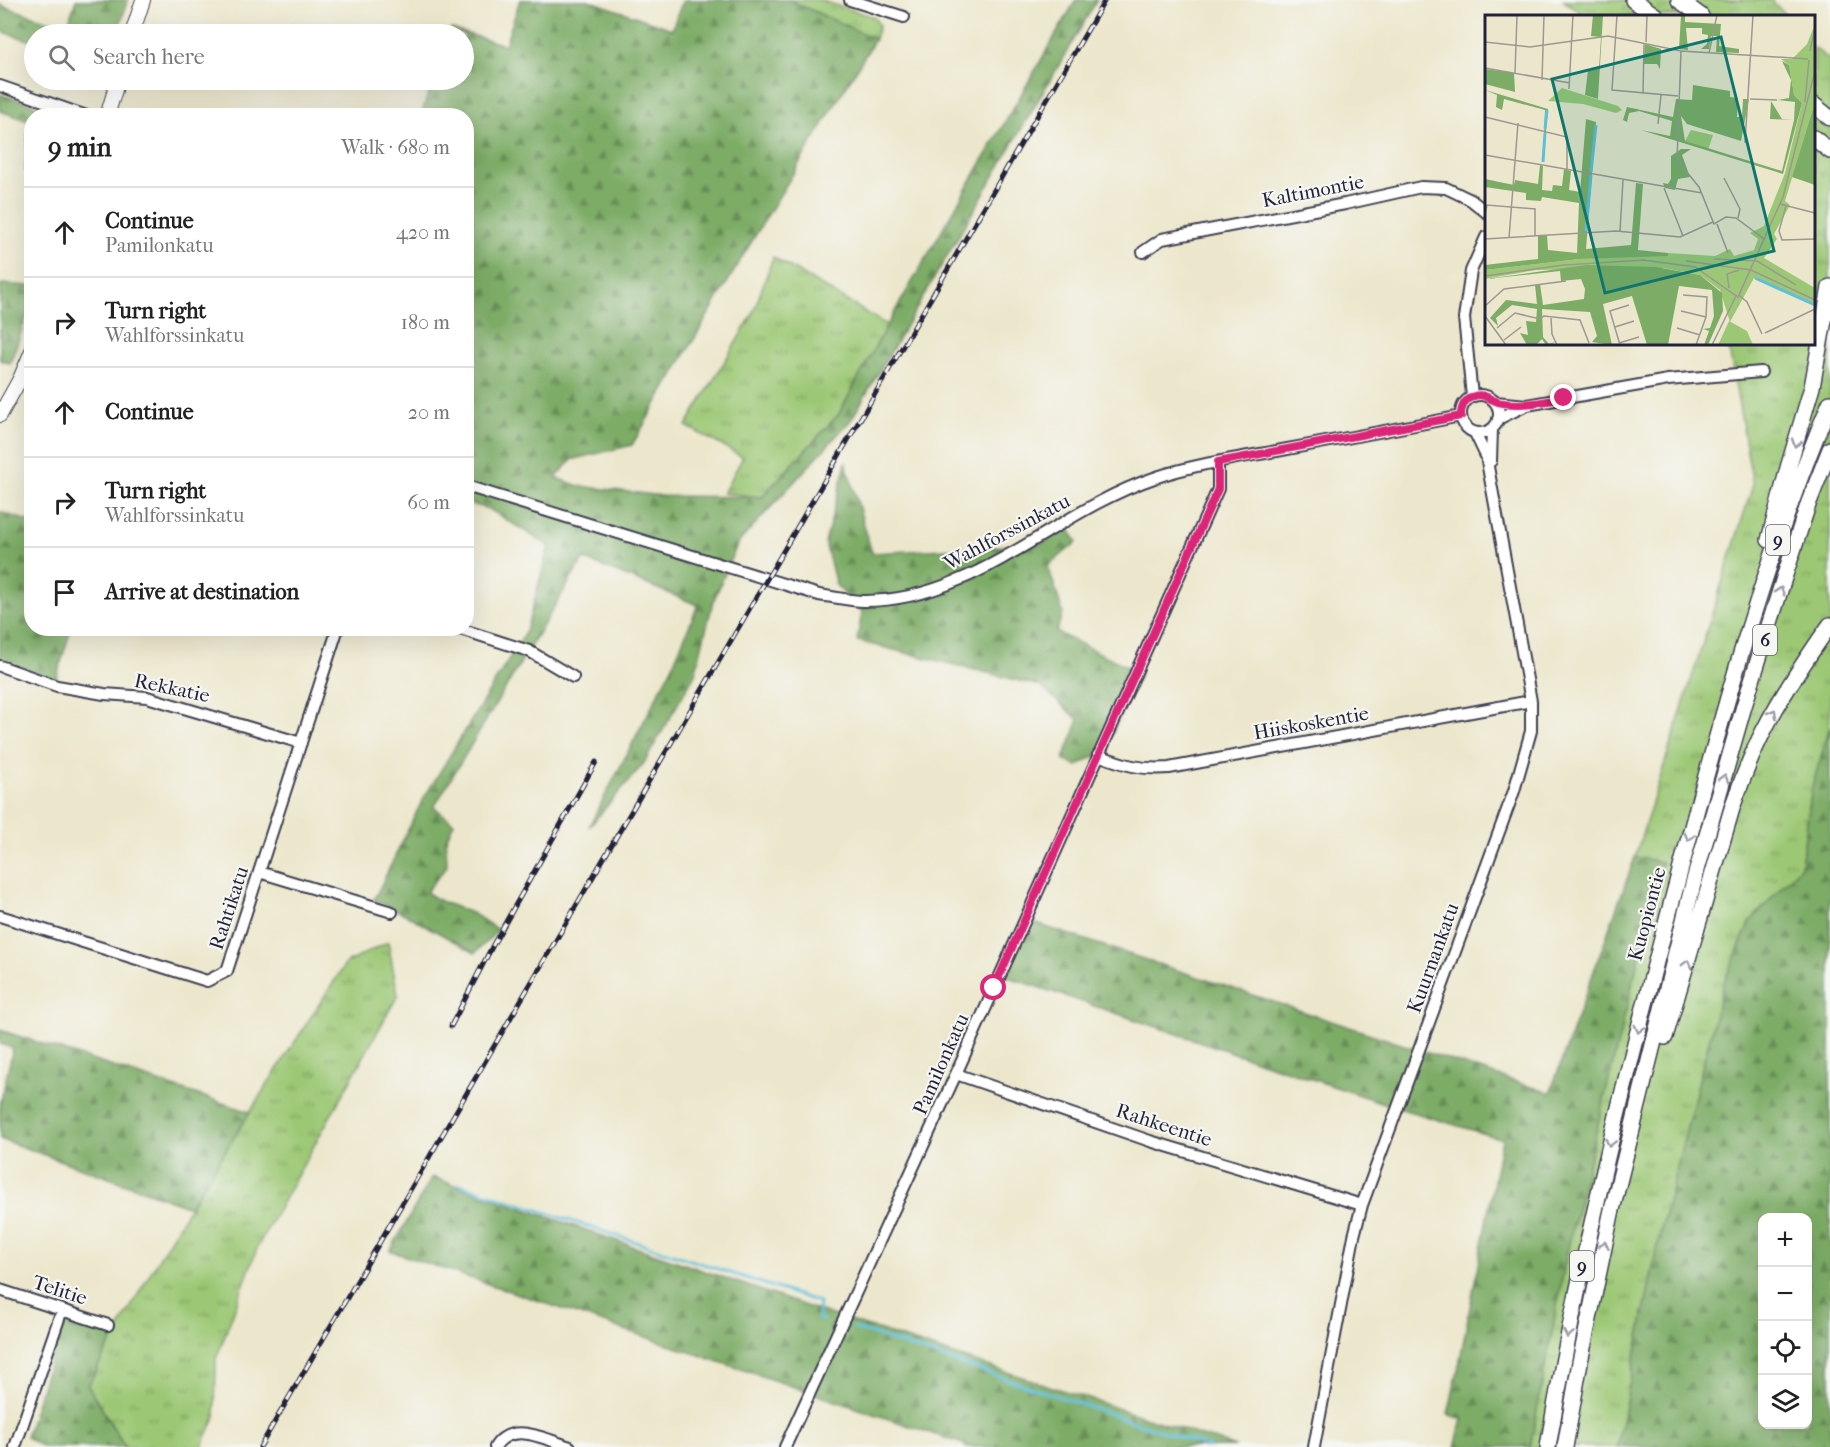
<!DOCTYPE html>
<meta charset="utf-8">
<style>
:root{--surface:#fff;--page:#f6f6f6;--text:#222;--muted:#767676;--line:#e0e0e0}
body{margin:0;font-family:"IM FELL French Canon",serif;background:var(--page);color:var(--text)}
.controls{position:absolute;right:18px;bottom:18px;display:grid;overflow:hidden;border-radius:12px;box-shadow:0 6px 24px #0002}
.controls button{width:54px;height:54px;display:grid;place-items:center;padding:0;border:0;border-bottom:2px solid var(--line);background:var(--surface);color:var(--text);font:30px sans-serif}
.stop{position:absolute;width:18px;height:18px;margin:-14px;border:4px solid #db2777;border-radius:50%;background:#fff}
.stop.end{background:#db2777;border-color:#fff;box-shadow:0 2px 6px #0008}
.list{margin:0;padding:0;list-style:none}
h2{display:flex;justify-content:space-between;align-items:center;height:78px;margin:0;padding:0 24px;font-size:26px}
h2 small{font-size:20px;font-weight:400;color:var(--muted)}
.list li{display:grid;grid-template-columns:39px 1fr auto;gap:18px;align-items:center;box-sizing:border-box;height:90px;padding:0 24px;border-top:2px solid var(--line)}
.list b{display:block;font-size:22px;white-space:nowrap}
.list p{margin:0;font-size:20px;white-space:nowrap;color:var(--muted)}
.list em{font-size:20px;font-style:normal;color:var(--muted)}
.icon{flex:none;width:33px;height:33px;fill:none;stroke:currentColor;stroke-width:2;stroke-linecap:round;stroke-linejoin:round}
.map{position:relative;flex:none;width:1830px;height:1447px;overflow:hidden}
.search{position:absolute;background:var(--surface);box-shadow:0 6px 24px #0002;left:24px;top:24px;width:450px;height:66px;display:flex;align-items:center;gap:15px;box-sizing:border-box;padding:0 21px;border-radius:33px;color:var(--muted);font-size:22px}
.panel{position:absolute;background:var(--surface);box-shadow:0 6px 24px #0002;left:24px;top:108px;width:450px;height:528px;border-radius:24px}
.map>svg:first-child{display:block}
</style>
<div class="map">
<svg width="1830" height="1447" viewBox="0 0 1830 1447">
<defs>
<pattern id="grass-tufts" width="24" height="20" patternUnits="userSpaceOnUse" patternTransform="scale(1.5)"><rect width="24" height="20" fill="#9cc875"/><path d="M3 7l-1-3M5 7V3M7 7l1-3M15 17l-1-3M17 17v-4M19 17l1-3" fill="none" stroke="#7fa261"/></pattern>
<pattern id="forest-firs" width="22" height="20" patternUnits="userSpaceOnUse" patternTransform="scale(1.5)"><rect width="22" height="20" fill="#7dac66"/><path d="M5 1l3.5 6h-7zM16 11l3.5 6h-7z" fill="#668c55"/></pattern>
</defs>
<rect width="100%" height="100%" fill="#f6f6f2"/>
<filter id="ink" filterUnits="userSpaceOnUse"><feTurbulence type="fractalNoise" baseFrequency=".0167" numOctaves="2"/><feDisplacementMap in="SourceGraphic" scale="12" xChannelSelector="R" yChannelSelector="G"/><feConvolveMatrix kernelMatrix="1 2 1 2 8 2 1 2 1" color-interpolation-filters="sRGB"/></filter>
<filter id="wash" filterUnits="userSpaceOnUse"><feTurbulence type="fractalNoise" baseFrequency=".008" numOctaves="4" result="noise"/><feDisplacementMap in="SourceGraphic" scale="24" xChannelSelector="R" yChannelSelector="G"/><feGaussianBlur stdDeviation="1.35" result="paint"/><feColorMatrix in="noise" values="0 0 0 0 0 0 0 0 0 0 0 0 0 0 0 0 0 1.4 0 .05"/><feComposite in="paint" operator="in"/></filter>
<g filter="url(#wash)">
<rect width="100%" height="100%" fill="#ece7cc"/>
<path fill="url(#grass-tufts)" stroke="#5f7558" stroke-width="1.5" d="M789 0H819L874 17 879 25 875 39Z
M1563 0H1772L1786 16H1586Z
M1814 48 1830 60V727L1812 787 1801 866 1750 922 1724 982 1658 1242 1617 1447H1530L1568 1247 1662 862 1635 857 1753 485 1729 349 1748 344H1814Z
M773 257 887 325 839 414 762 497 723 493 743 457 686 426 753 314Z
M388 942 398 995 258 1246 216 1359 215 1417 202 1447H125L88 1386C164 1239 257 1101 346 963Z"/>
<path fill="url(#forest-firs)" stroke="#506750" stroke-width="1.5" fill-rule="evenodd" d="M76 0H128L117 34H34V42L0 31V5L67 27Z
M520 0H588L672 29 683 0H789L875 39 744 254 632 445 571 460 556 478 579 486 663 496 762 497 839 414 887 325 1076 0H1097L851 420 738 543 713 602 695 674 644 763 589 827 672 667 698 605 583 559 434 807 454 823 446 839 447 866 426 892 440 901 474 914 498 930 475 953 403 913 374 900 422 801 526 631 549 546 489 509 467 503 466 116 421 115 433 80H464V34H449L451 29 505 45Z
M0 94 67 115 32 116 31 173 25 171 29 121 0 111Z
M2 284 31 286V305L10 363 0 360V289Z
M846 463 872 553 1040 544 1069 529 1077 542 1048 566 1063 613 1056 632 1141 673 1104 752 1077 766 1063 760 1079 720 1040 686 857 641 862 612 836 585 825 543Z
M0 512 31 522 32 628 71 629 56 679 0 661Z
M1830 727V1447H1617L1658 1242 1724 982 1750 922 1801 866 1812 787ZM1762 1218H1808V1424H1762Z
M1635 857 1662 862 1568 1247 1530 1447H1455L1462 1419 1448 1414 1458 1370 1502 1139 1395 1107 1005 976 1028 921 1550 1093Z
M0 1030 250 1112 190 1207 0 1139V1105L13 1048 0 1044Z
M432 1177 832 1315 1236 1447H965L966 1445 390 1251Z
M64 1317 115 1333 88 1386 125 1447H42L26 1437Z"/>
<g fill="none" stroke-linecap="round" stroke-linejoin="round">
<path stroke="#5dbfdc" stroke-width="3" d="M459 1184 819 1302 818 1318 823 1320
M854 1328 1209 1447"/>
</g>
</g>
<g filter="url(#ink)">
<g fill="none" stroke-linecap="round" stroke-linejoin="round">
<defs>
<path id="minor" d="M850 0 904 17
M0 86 87 116
M1143 252 1162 239 1345 204 1421 187 1446 188 1471 200 1486 212
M1461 414a19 19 0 1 1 38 0a19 19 0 1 1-38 0Z
M1472 396 1464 318 1471 271 1486 237
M1495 402 1527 405 1668 380 1761 372
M1498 419 1527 405
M1491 461 1492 429
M466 486 819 595C834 597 849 601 864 601 975 601 1054 512 1154 478 1195 464 1239 458 1282 450 1342 439 1401 428 1461 416
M457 628 529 651 573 677
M0 666 57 686 104 694 147 697 301 743
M1098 755C1125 765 1140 770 1169 768L1531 701
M259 872 392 912
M0 916 207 981 227 971 338 628
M956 1074 1150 1141 1362 1205
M0 1290 108 1325
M15 1447 62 1310
M495 1447C511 1420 548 1440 570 1447
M785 1447 956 1074 1218 489V462
M1314 1447 1354 1236 1362 1205 1514 791 1531 731V701L1486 456 1475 433"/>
<path id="major" d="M132 34 143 0
M107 116 118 80
M0 415 20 379 32 351"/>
<path id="highway" d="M1633 0 1656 16
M1679 0 1701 16
M1814 105 1830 118
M1814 138 1830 151
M1769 540 1788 468 1812 387 1830 287
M1665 1037 1733 805C1742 780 1751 755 1763 732 1782 694 1806 659 1830 625
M1548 1447C1579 1262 1624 1081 1672 901 1717 733 1762 564 1830 403
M1565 1447 1580 1362 1611 1214 1693 884 1744 706 1783 581 1809 502 1830 449"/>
</defs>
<use href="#minor" stroke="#404051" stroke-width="14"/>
<use href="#major" stroke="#404051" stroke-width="16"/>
<use href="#highway" stroke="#404051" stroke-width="18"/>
<use href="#minor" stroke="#fff" stroke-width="10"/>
<use href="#major" stroke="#fff" stroke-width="14"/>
<use href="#highway" stroke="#fff" stroke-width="15"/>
<defs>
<path id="rail" d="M451 1026 494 943 596 762
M260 1447 1105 0"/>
</defs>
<use href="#rail" stroke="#22223b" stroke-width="5"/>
<use href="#rail" stroke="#f6f6f2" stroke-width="3" stroke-dasharray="9" stroke-linecap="butt"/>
</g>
<defs><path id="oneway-chevron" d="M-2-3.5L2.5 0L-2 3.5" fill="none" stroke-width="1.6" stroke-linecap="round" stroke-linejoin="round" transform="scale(1.5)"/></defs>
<g stroke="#9c9ca7">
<use href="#oneway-chevron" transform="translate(1796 443) rotate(108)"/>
<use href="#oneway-chevron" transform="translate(1780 591) rotate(-73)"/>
<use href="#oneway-chevron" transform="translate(1773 713) rotate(-61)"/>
<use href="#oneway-chevron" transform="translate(1724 778) rotate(-74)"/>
<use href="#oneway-chevron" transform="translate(1689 837) rotate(105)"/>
<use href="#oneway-chevron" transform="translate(1687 964) rotate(-74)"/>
<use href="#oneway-chevron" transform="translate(1639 1029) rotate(104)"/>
<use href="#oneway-chevron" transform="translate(1610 1143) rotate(104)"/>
<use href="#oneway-chevron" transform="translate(1604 1245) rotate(-78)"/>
<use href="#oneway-chevron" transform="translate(1568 1334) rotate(102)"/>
</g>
</g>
<g fill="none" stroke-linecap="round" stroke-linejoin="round" filter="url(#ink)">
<path stroke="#db2777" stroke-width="8" d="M994 988 1218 489V462L1461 416C1461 408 1464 400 1472 397 1484 391 1491 402 1503 403 1524 406 1543 402 1564 398"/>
</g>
<g text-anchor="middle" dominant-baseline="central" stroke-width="4.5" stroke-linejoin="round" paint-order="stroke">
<g fill="#f6f6f2" stroke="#626272" stroke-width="1.5">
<rect x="1766" y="525" width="24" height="30" rx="4.5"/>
<rect x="1753" y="625" width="24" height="30" rx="4.5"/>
<rect x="1570" y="1251" width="24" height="30" rx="4.5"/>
</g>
<g font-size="18" font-weight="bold" fill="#22223b">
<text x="1778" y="540">9</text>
<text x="1765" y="640">6</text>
<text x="1582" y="1266">9</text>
</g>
<g font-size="20" fill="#22223b" stroke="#f6f6f2">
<text transform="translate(1313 191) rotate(-11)">Kaltimontie</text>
<text transform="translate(1007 532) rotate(-28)">Wahlforssinkatu</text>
<text transform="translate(172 688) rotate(12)">Rekkatie</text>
<text transform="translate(1311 723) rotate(-10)">Hiiskoskentie</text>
<text transform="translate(229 908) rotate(-72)">Rahtikatu</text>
<text transform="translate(1647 914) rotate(-75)">Kuopiontie</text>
<text transform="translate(1433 958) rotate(-70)">Kuurnankatu</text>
<text transform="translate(941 1064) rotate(-66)">Pamilonkatu</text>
<text transform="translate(1164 1125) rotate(18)">Rahkeentie</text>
<text transform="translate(60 1290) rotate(18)">Telitie</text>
</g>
</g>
<g transform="translate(1485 15)">
<rect width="330" height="330" fill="#ece7cc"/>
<path d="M330 9V87L300 186 305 190 289 219 292 224 279 243 330 273V290L269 263 245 307 235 275 215 260 179 253 51 255 0 264V255L94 244 183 238 230 241 245 234 249 241 269 235 273 224 265 218 279 211 300 158 317 88 309 80 304 50 296 44H307L322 29ZM77 73 133 91 137 95 131 98 98 89 63 86ZM206 115 228 120 223 135 200 126Z" fill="#9cc875"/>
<path d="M108 0H118L113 84 100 80 103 55 114 54 116 22 106 21ZM196 0H200V7L236 9 234 31 254 34V38L231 37 232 21H226L224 34H216L222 29 223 20 217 19V13H201L203 35 194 34ZM160 29 176 34 175 54 172 49H158ZM297 46 304 50 309 80 317 88 298 159 156 115 185 121 187 106 154 96 144 98 142 107 138 105 142 92 188 102 191 84 207 85 208 70 245 76V82L253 83 252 102H257L258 84H264L256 126 202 109 196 101 200 126 297 156 309 105 285 104 286 86 297 104 309 105 310 87 293 85 304 83 306 65ZM0 54 29 58 30 77 0 69ZM0 75 63 94 58 148 60 95 19 84 17 95 11 92 12 80ZM330 87V170L307 162ZM101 104 111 107 101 234 146 230 151 168 158 169 153 235 183 238V241L94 244 0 255V250L53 244V221L62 220 63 235 92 238 94 188 57 182 56 186 41 185V178L0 172V164L29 170 30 165 53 169 55 150 58 151 57 175 67 176 68 170 77 171 79 154 86 156 84 175 95 177ZM196 134H206L197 140 205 162 193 164 190 175 180 173 178 168 183 169 186 164V141ZM101 250 171 252 215 260 237 278 238 296 223 330H219L224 316 218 314 225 313 229 301 227 275 194 271 183 330H162L147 281 118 289 127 330 107 327 112 321 105 297 57 294 58 322 64 329 70 327 66 330H61L57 324 51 330H42L35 318 43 320 41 306 51 307 52 294 27 290 11 303 13 311 5 303 21 285 52 289 50 270 55 269 58 290 99 284 100 274 96 264 76 266 75 256 1 264Z" fill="#7dac66"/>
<path d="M244 306 262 316 268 330H233Z" fill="#9cc875"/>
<path fill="none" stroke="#5dbfdc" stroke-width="3" d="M60 114 62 95M58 147 60 118M106 157 111 110M101 216 106 160M270 263 330 290"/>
<path fill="none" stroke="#9b9892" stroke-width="1.5" d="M132 0 127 75 193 81M0 27 45 32 123 21 196 36 323 44M161 27 162 0M196 36 192 145 214 172 229 209 241 202 251 203 279 224M325 36 330 13M224 38 232 0M0 53 85 68M30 58 32 0M57 65 59 0M84 74 88 0M158 79 159 29M265 84 292 85M320 87 324 45M0 102 82 122V154M173 109 176 80M260 128 268 0M0 140 217 178M239 163 255 194 253 203M179 173 198 221M295 189 330 198M301 191 294 216 297 225 330 224M0 199 2 190 50 194V221M232 209 243 238M135 216 138 165M24 223 33 108M0 224 131 216 195 222 228 207M229 244 272 246 311 270M158 245 210 252 253 282 298 182 330 56M201 246 266 255 330 285M0 261 79 250 160 245M244 273 242 259 254 255M198 280 222 282 221 302 211 330M254 280 262 287 277 319M0 291 19 274 81 266M196 296 221 302M0 301 21 330M66 303 67 319 72 330M130 312 149 306M12 313 30 298 55 304 59 301 95 305 104 328M192 313 215 320M280 318 330 294M19 325 36 312M134 328 154 322M135 330 125 296 144 290M227 330 251 281"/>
<path fill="#0f766e" fill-opacity="0.15" stroke="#0f766e" stroke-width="3" d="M236 22 289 236 120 278 67 64Z"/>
<rect width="330" height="330" fill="none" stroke="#22223b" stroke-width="3"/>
</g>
</svg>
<div class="controls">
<button>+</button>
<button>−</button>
<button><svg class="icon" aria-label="locate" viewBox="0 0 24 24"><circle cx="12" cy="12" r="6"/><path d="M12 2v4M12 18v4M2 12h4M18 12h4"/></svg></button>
<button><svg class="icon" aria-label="layers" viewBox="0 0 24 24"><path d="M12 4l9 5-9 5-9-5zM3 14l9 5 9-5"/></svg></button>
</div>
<div class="stop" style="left:994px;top:988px"></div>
<div class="stop end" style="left:1564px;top:398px"></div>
<div class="search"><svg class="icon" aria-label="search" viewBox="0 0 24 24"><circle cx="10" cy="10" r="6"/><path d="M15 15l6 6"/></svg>Search here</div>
<section class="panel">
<h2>9 min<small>Walk · 680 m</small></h2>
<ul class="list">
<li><svg class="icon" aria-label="ahead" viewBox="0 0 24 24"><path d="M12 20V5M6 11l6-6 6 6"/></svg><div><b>Continue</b><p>Pamilonkatu</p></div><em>420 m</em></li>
<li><svg class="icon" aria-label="right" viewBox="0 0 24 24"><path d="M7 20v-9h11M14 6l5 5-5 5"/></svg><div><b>Turn right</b><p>Wahlforssinkatu</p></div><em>180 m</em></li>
<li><svg class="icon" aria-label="ahead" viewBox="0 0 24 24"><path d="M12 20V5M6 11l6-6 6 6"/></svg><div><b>Continue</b></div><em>20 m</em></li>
<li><svg class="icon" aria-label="right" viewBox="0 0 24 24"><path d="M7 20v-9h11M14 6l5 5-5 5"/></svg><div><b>Turn right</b><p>Wahlforssinkatu</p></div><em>60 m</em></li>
<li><svg class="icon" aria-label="arrive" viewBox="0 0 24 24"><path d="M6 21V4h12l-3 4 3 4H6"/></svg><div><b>Arrive at destination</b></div></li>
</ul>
</section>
</div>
